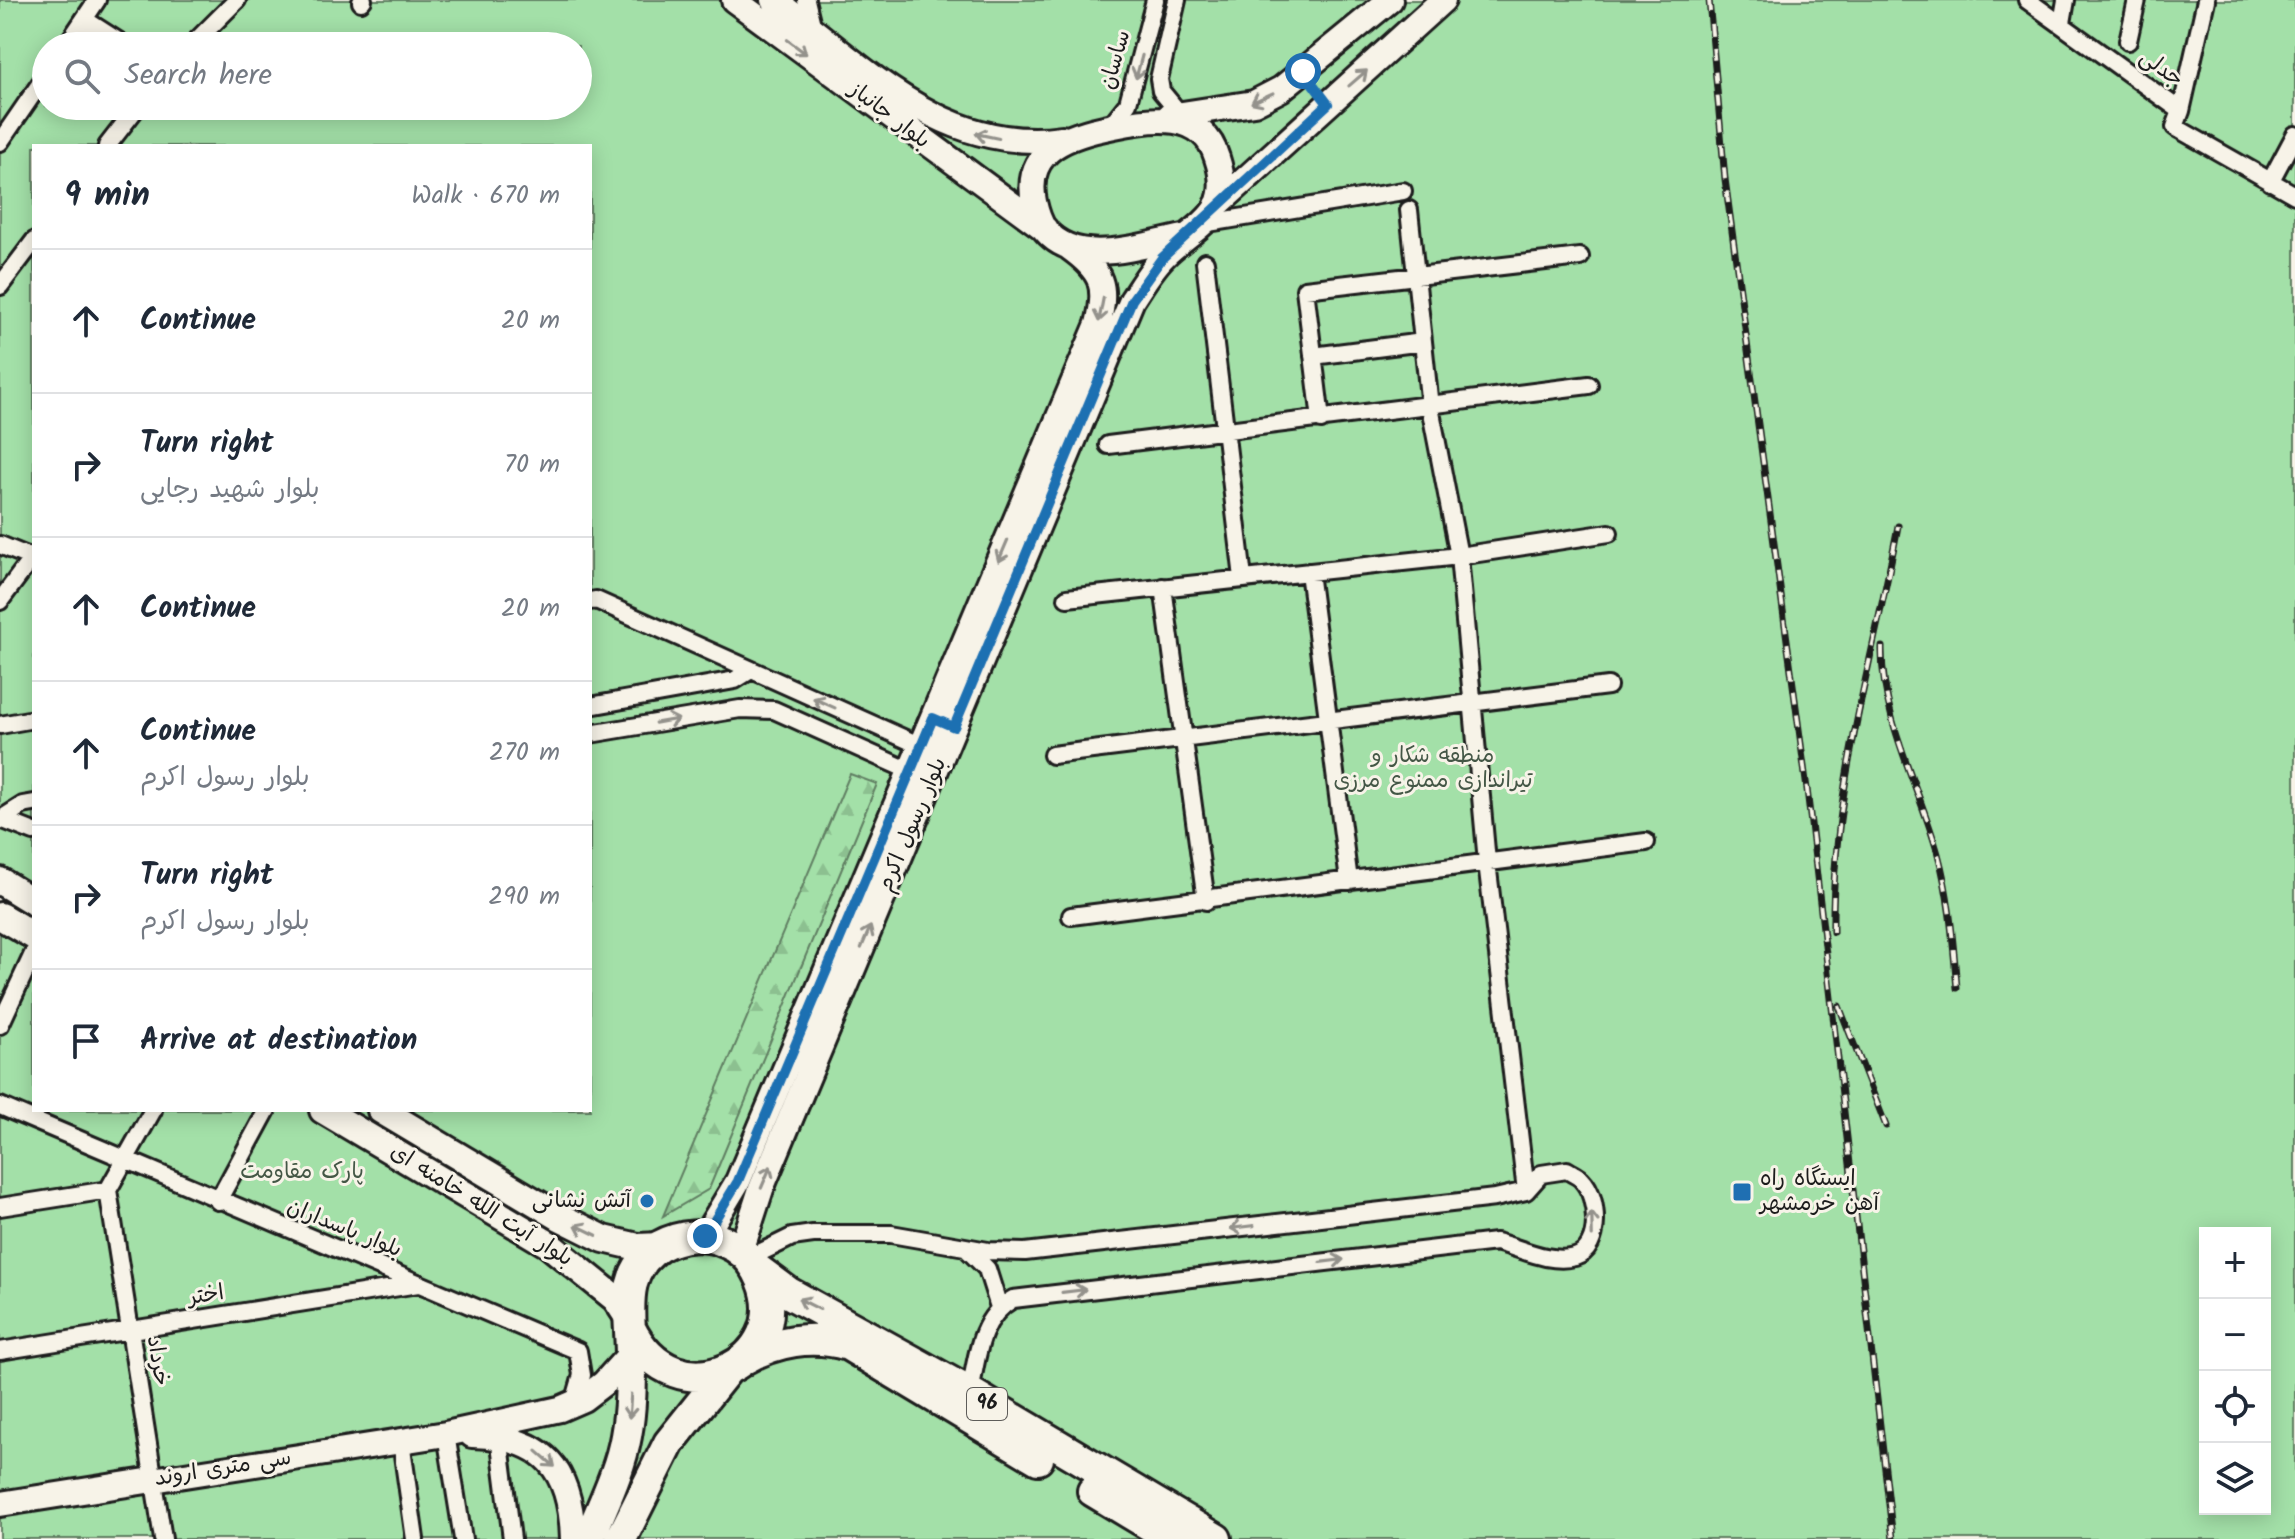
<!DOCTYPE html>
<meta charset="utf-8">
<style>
:root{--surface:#fff;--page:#f6f6f7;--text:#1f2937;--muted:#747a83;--line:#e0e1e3}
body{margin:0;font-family:Kalam,"Playpen Sans Arabic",sans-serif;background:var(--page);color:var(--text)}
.controls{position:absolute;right:24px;bottom:24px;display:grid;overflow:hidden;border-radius:0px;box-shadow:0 4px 20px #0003}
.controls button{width:72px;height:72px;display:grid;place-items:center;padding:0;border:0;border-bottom:2px solid var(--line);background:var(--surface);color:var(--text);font:40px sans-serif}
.stop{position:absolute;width:24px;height:24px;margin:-18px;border:6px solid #1f6fb2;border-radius:50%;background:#fff}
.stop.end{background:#1f6fb2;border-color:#fff;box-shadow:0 2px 8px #0008}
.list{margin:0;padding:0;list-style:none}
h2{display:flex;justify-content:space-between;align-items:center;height:104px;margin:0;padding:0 32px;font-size:34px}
h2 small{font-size:26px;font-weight:400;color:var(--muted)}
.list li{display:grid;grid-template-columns:52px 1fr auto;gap:24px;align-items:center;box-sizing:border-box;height:144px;padding:0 32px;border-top:2px solid var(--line)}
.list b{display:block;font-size:30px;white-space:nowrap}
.list p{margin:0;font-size:26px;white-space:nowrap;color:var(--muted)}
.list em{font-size:26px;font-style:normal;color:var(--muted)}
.icon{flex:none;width:44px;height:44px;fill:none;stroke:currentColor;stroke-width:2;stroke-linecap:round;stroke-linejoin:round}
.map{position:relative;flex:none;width:2295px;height:1539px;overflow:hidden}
.search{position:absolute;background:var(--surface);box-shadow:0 4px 20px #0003;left:32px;top:32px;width:560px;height:88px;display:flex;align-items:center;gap:20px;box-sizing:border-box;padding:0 28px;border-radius:44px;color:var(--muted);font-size:30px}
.panel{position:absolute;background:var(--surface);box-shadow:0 4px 20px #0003;left:32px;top:144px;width:560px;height:968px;border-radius:0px}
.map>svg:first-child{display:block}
</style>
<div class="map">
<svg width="2295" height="1539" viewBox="0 0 2295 1539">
<defs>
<pattern id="forest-firs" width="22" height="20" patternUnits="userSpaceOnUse" patternTransform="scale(2)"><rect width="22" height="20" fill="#a3e0a8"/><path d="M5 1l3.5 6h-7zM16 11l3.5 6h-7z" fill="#8cc090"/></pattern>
</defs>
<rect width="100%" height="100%" fill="#f7f3e8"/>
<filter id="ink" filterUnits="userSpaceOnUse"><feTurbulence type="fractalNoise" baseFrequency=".0125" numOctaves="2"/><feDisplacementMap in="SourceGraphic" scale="16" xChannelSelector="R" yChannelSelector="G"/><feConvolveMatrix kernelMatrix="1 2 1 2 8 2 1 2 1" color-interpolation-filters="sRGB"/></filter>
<g filter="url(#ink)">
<path fill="#a3e0a8" stroke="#607e62" stroke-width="2" fill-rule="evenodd" d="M0 0H2295V1539H0ZM46 46H578V106H46ZM34 146H590V1110H34ZM2205 1233H2265V1509H2205Z"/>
<path fill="url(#forest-firs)" stroke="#607e62" stroke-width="2" d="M850 774 877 784 709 1189 663 1216Z"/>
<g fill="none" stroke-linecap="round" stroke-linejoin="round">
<defs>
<path id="street" d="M806 0 813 29
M1177 0 1159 79 1161 91 1180 114
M2027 0 2181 111 2175 127 2295 195
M361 2 363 0
M84 19 126 46
M2062 23 2066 0
M2128 41 2137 0
M66 46 97 0
M191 46 237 0
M2181 111 2206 0
M1109 127 1128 103 1155 0
M0 142 46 75
M107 146 138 106
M2270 182 2295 135
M1409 210 1430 407 1459 556 1487 862 1526 1191
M1202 224 1403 191
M1205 262 1243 578
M0 286 34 241
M1313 356 1423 342
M1321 420 1305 289 1580 257
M1108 445 1589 385
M0 545 32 558 0 601
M1309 572 1349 881
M1163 587 1206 901
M1067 598 1459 556 1609 533
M590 601 596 600 921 746
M590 706 735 680 751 670
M0 725 34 719
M590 734 740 709 774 710 910 771
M1052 755 1608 686
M34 803 23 805 1 819 34 832
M1071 916 1646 842
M0 1025 34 952
M0 1106 578 1351 582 1375 574 1403
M108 1190 163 1539
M108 1190 153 1110
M218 1201 267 1110
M0 1207 108 1190
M966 1248 987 1269 999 1307
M749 1258 792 1237 813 1234H891L988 1251 1025 1252 1495 1198 1526 1191 1541 1174 1567 1170C1571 1173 1579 1176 1582 1180 1599 1197 1602 1249 1575 1257 1550 1264 1520 1248 1496 1242L1013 1299C979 1318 977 1357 970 1393
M0 1351 418 1284
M446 1434 463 1539
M499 1436 512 1539
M401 1441 415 1539"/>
<path id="secondary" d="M734 0 1045 229
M774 0C862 65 943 155 1062 138
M1169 116 1254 103 1281 89 1390 0
M1217 205 1443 0
M705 1236 738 1181 1098 324C1108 286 1102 271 1070 248
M741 1251 761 1189 1132 300C1142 285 1151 269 1164 256 1180 239 1206 226 1217 206 1224 191 1222 173 1217 158 1203 110 1152 118 1114 126 1072 134 1023 148 1034 202 1036 211 1039 222 1045 230 1078 269 1141 245 1184 237
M472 1435C545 1437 571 1469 573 1539
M0 1504 446 1434 560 1409 583 1399 604 1383 631 1353"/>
<path id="primary" d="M0 881 34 902
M0 916 34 936
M323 1110 548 1244 616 1299 627 1316
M381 1110 560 1217 604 1239 638 1247 661 1246"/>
<path id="highway" d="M758 1270 789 1293 970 1393 1216 1539
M744 1359C775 1341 812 1334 848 1345L1038 1459
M1093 1491 1173 1539
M589 1539C602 1506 620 1471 626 1436 631 1409 631 1383 631 1356 631 1315 618 1273 660 1246 680 1235 705 1233 725 1242 743 1249 755 1263 762 1280 796 1361 676 1422 630 1328
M621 1539 669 1443 728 1369"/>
</defs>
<use href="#street" stroke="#1c1c1c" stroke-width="22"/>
<use href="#secondary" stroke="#1c1c1c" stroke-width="30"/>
<use href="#primary" stroke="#1c1c1c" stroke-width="32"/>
<use href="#highway" stroke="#1c1c1c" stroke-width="36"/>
<use href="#street" stroke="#f7f3e8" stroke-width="16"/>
<use href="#secondary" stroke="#f7f3e8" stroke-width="24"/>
<use href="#primary" stroke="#f7f3e8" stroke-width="26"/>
<use href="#highway" stroke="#f7f3e8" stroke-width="30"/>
<defs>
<path id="rail" d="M1709 0 1725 179 1807 789 1893 1539
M1882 647C1881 719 1919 786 1938 854 1950 898 1953 943 1957 988
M1833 932C1831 795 1873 659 1898 526
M1839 1006 1886 1126"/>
</defs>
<use href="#rail" stroke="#1c1c1c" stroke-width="7"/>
<use href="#rail" stroke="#f7f3e8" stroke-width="4" stroke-dasharray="12" stroke-linecap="butt"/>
</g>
<defs><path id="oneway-shaft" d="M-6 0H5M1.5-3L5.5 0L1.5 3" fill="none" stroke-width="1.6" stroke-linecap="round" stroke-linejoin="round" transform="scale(2)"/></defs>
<g stroke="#94928c">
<use href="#oneway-shaft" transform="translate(797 47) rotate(37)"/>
<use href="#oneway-shaft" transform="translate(1139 67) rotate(105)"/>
<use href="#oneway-shaft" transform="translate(1358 78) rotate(-41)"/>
<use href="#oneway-shaft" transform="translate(1262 98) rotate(155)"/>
<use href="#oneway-shaft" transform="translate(987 136) rotate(-168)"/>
<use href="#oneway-shaft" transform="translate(1101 310) rotate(101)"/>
<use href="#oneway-shaft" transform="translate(1003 551) rotate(113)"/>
<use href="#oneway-shaft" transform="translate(824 703) rotate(-156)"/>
<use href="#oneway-shaft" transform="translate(667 721) rotate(-10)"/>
<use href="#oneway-shaft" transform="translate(866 937) rotate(-67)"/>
<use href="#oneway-shaft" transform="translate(766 1177) rotate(-67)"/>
<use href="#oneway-shaft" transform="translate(1592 1224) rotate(-91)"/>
<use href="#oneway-shaft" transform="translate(1242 1227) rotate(173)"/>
<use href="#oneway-shaft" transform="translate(586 1230) rotate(-154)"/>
<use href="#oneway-shaft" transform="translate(1332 1261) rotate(-7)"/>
<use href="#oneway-shaft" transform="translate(1074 1291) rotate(-7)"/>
<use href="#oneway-shaft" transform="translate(809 1304) rotate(-153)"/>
<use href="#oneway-shaft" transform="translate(630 1406) rotate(94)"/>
<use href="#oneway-shaft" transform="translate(546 1459) rotate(41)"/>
</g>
</g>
<g fill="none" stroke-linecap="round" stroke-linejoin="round" filter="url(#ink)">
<path stroke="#1f6fb2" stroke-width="10" d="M705 1236 738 1181 933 718 954 727 1132 300 1162 258 1328 104 1303 71"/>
</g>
<g fill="#1f6fb2" stroke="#f7f3e8" stroke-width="3">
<rect x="1732" y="1182" width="20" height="20" rx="4"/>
<circle cx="647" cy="1201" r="8"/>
</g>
<g text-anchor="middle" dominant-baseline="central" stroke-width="6" stroke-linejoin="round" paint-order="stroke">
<rect fill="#f7f3e8" stroke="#5e5c59" stroke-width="2" x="967" y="1388" width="40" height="32" rx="6"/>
<g font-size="20" font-weight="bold" fill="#1c1c1c">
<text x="987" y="1404">96</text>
</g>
<g font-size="22" fill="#1c1c1c" stroke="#f7f3e8">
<text transform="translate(1116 60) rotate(-74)">ساسان</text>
<text transform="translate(2161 69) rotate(36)">جدلی</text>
<text transform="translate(889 116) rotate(37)">بلوار جانباز</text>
<text transform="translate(913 825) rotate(-67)">بلوار رسول اکرم</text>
<text transform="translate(481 1206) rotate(32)">بلوار آیت الله خامنه ای</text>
<text transform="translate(344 1229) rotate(22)">بلوار پاسداران</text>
<text transform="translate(206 1296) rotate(-9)">اختر</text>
<text transform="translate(157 1361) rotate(81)">خرداد</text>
<text transform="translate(223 1469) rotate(-9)">سی متری اروند</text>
</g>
<g font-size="22" fill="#445746" stroke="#f7f3e8">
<text x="1433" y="756">منطقه شکار و<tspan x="1433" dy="25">تیراندازی ممنوع مرزی</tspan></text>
<text x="302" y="1172">پارک مقاومت</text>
</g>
<g font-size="22" fill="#1c1c1c" stroke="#f7f3e8" text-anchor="start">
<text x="1760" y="1179">ایستگاه راه<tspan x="1760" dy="25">آهن خرمشهر</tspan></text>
<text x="631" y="1201" text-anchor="end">آتش نشانی</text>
</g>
</g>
</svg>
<div class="controls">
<button>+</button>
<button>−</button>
<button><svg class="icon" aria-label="locate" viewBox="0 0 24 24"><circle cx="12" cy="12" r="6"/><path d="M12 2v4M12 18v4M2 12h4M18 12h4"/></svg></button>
<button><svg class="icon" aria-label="layers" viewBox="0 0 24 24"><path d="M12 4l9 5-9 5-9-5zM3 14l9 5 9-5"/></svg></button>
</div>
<div class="stop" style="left:1303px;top:71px"></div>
<div class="stop end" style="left:705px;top:1236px"></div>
<div class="search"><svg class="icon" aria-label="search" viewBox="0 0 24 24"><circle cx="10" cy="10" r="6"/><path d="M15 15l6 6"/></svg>Search here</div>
<section class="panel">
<h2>9 min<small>Walk · 670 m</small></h2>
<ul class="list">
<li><svg class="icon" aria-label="ahead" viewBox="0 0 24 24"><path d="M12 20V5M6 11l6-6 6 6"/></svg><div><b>Continue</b></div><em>20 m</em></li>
<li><svg class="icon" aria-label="right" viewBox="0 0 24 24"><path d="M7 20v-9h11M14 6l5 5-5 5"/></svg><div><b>Turn right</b><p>بلوار شهید رجایی</p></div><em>70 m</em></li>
<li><svg class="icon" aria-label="ahead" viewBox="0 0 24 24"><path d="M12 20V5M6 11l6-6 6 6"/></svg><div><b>Continue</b></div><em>20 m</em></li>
<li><svg class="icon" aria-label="ahead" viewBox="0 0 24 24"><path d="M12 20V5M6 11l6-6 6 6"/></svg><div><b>Continue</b><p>بلوار رسول اکرم</p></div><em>270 m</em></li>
<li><svg class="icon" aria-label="right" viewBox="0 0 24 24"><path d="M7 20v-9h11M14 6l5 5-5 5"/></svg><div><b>Turn right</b><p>بلوار رسول اکرم</p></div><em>290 m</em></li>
<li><svg class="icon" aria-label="arrive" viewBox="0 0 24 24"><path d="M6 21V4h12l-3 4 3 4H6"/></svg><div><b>Arrive at destination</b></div></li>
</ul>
</section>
</div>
